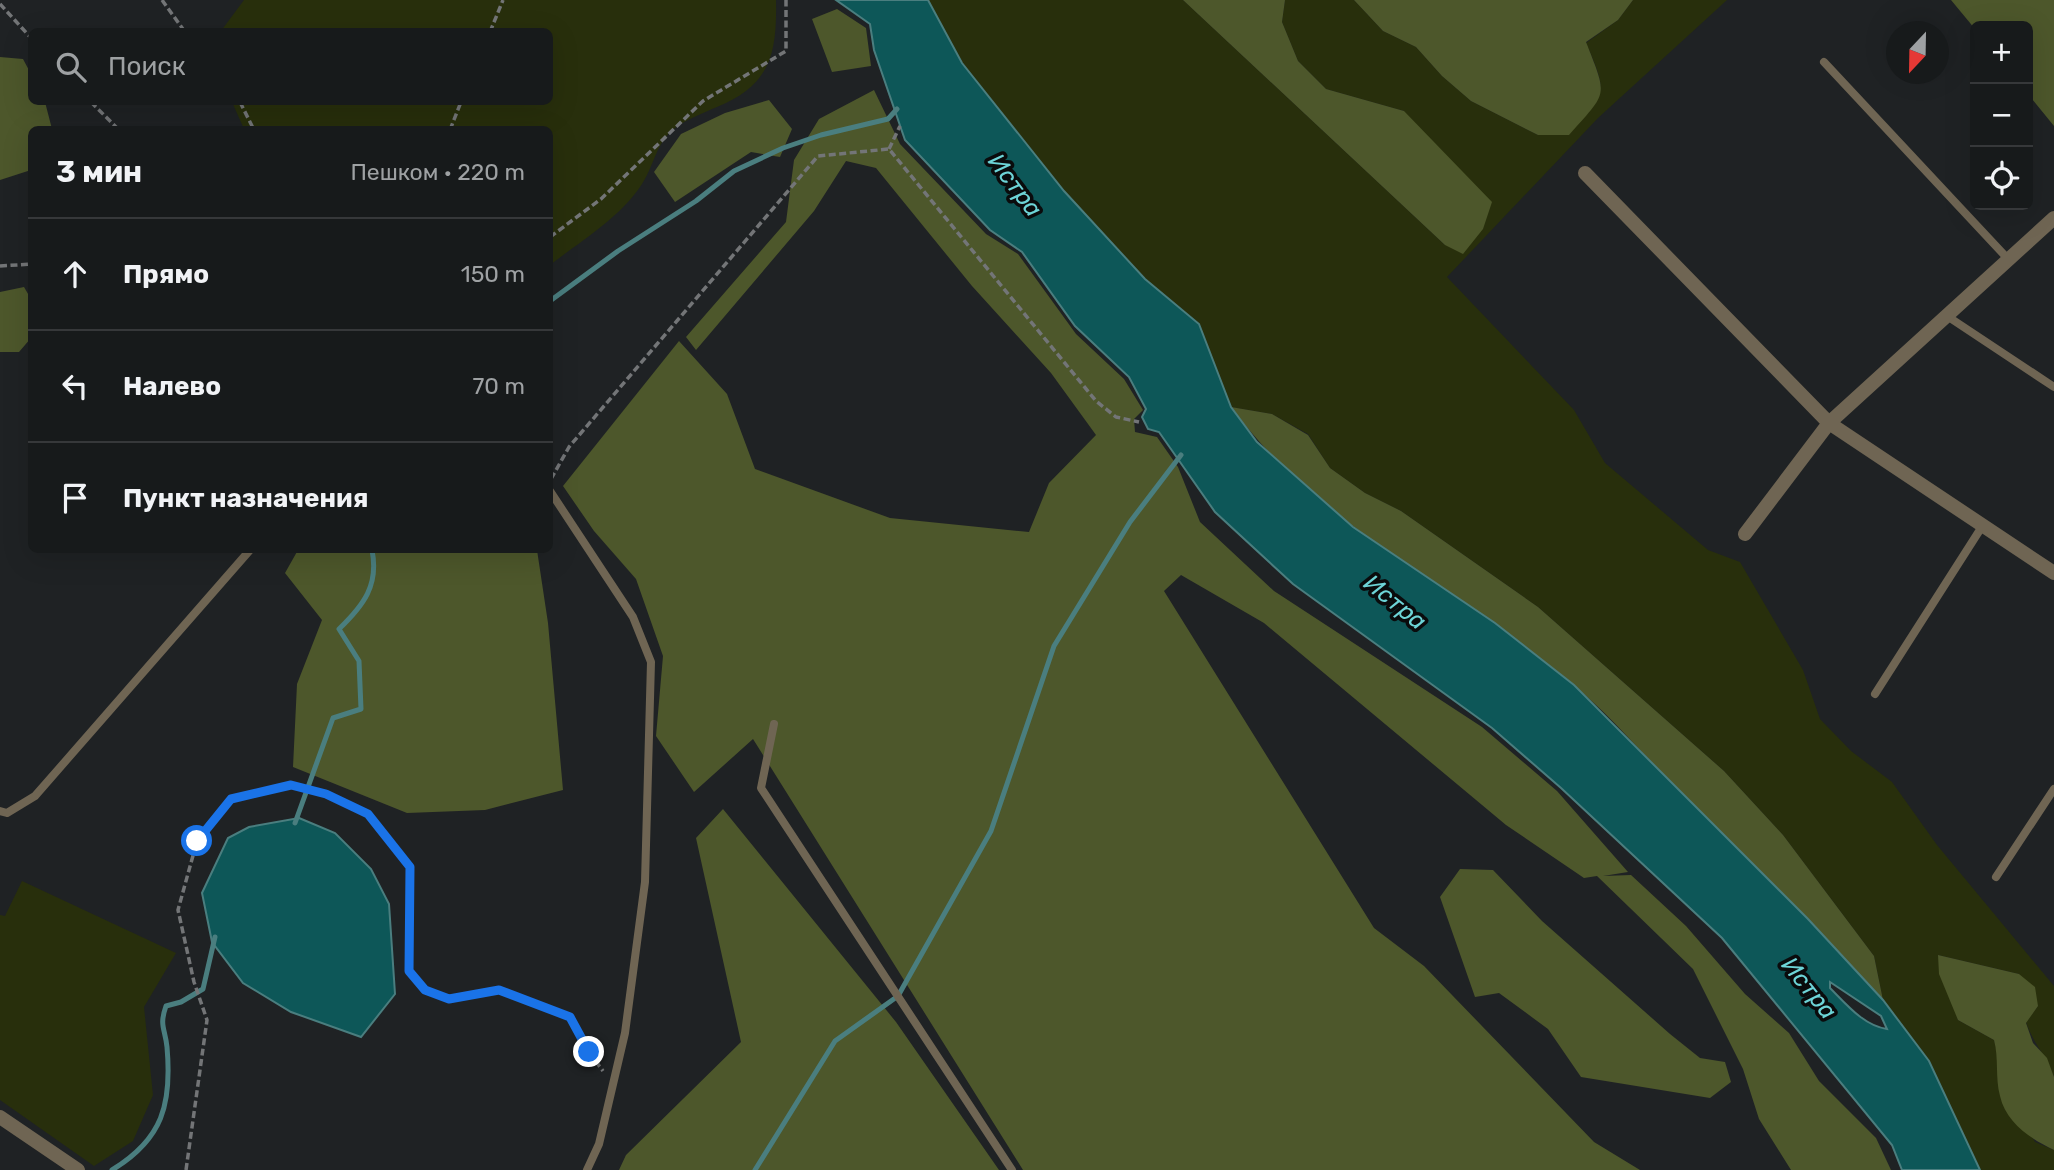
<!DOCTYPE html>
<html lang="ru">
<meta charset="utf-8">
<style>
:root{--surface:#171a1b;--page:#242728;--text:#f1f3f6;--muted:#9ea1a3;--line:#36383a}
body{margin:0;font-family:Rubik,sans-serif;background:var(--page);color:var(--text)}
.controls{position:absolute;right:21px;top:21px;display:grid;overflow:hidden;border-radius:10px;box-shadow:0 7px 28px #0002}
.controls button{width:63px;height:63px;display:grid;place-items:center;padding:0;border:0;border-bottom:2px solid var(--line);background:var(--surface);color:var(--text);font:35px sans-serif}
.compass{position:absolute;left:1886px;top:21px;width:63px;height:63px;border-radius:50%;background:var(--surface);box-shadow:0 7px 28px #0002;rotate:202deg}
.stop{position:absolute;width:21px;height:21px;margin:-16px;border:5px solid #1a73e8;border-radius:50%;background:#fff}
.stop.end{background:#1a73e8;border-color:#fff;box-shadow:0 2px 7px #0008}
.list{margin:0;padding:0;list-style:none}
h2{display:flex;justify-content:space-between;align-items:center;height:91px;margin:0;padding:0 28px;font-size:30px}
h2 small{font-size:23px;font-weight:400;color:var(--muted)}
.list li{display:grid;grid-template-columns:46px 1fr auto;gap:21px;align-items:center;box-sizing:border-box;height:112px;padding:0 28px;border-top:2px solid var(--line)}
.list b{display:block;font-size:26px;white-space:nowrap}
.list em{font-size:23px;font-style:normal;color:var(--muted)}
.icon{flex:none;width:38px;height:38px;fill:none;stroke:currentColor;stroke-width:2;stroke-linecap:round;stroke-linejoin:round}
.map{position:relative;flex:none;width:2054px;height:1170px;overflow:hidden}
.search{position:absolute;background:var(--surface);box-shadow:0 7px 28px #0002;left:28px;top:28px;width:525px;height:77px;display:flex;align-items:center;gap:18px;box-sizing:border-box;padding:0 24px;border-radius:10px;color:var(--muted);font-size:26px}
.panel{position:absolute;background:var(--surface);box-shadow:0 7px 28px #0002;left:28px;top:126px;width:525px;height:427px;border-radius:10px}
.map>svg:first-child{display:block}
</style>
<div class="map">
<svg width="2054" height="1170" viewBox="0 0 2054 1170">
<rect width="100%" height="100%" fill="#1f2224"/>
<path fill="#282f0c" d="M244 0H776C777 53 771 85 717 107 703 113 682 121 670 132 656 146 653 167 642 184 620 218 581 241 550 265V130L244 129 232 102H550V32L221 31Z
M928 0H1183L1445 245 1404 111 1326 89 1298 61 1282 22 1285 0H1354L1383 31 1416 47 1442 76 1471 101 1538 135H1568C1606 93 1609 95 1586 43L1618 20 1633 0H1727L1598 118 1447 277 1574 410 1605 463 1708 550 1740 562 1803 670 1820 719 1851 751 1892 782 1937 845 2054 986V1077C2047 1057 2033 1043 2026 1022L2038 1006 2019 974 1938 955 1958 1020 1994 1040 1999 1059 1998 1077 2035 1142 2054 1150V1170H1980L1929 1061 1883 1000 1874 956 1783 835 1724 771 1538 607 1401 511 1365 493 1330 468 1308 434 1272 414 1231 407 1199 324 1145 279 1064 191 962 63Z
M22 881 176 953 144 1007 153 1095 133 1141 94 1166 0 1100V915L5 916Z"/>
<path fill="#4d572b" d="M1183 0H1285L1282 22 1298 61 1326 89 1404 111 1492 202 1483 229 1463 254 1445 245Z
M1354 0H1633L1618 20 1586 42C1608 98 1608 91 1569 135H1538L1471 101 1442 76 1416 47 1383 31Z
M1951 0H2054V126L2028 94V26H1975V29Z
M837 9 866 28 871 66 832 72 812 19Z
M0 57 23 59 31 74 32 102H45L52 129 32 130 31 170 0 180Z
M874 90 900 144 986 234 1018 254 1076 334 1124 379 1143 410 1134 419 1135 432 1157 437 1178 467 1200 522 1274 591 1482 727 1557 791 1628 872 1603 876 1631 875 1686 926 1745 994 1789 1033 1819 1081 1876 1138 1891 1170H1791L1759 1119 1743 1069 1693 969 1597 876 1584 878 1506 825 1264 623 1181 575 1164 591 1374 928 1424 966 1594 1142 1640 1170H1023L753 739 694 792 656 736 663 656 636 579 594 531 563 486 679 341 727 394 755 469 890 518 1029 532 1049 483 1096 435 1051 373 972 286 876 168 846 161 814 211 696 350 686 337 786 222 794 160 819 119Z
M769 100 792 129 780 157 751 152 675 202 654 172 681 134 725 113Z
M24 287 31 299V338L19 352H0V292Z
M1231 407 1272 414 1308 435 1330 468 1365 493 1401 511 1538 607 1724 771 1783 835 1874 956 1883 1000C1815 926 1744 855 1673 784 1639 750 1608 713 1571 683 1459 590 1319 526 1231 407Z
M298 550H537L548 623 563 790 485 810 407 813 293 767 297 684 322 620 285 573Z
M723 809 896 1022 999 1170H619L626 1155 741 1042 696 838Z
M1460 869 1493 870 1542 921 1670 1034 1700 1058 1725 1062 1731 1082 1710 1098 1581 1077 1548 1029 1499 993 1475 997 1440 897Z
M1938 955 2019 974 2035 987 2038 1006 2026 1023 2033 1043 2047 1058 2054 1077V1150C2031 1139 2006 1123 2000 1096 1995 1077 1999 1059 1994 1040L1958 1020 1939 974Z"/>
<path fill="#0d5758" stroke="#4a7e7f" stroke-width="2" fill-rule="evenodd" d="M836 0H928L962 63 1064 191 1145 279 1199 324 1231 407 1257 442 1353 527 1495 623 1574 685 1808 919 1883 1000 1929 1061 1980 1170H1902L1892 1145 1722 938 1561 788 1492 728 1293 584 1215 512 1159 432 1148 429 1142 417 1146 409 1129 377 1075 326 1022 252 990 230 905 140 874 50 870 24ZM1830 982 1881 1016 1887 1029C1864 1026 1846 1004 1830 988Z
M299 818 335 833 371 869 389 904 395 994 361 1037 291 1012 243 983 212 942 202 893 228 838 249 827Z"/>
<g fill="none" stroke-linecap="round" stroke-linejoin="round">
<path stroke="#4a7e7f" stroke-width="5" d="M550 301 618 251 696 201 734 171 783 148 821 135 888 119 897 109
M295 823 333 718 361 709 359 661 339 629C364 605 379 585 372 550
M112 1170C163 1139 172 1104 167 1047 165 1028 159 1026 166 1006L181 1002 203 989 215 937
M755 1170 835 1041 898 996 991 831 1054 646 1130 522 1181 455"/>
<path stroke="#737577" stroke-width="3.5" stroke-dasharray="7 3.5" stroke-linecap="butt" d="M162 0 185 32
M0 4 32 39
M490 32 503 0
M91 102 119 130
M240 102 254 130
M450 130 461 102
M889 149 900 126
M550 237 601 199 703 101 786 51V0
M0 266 32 264
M551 479 569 447 818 156 889 149 1096 401 1116 417 1139 422
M186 1170 207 1020 194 982 178 910 197 841 231 799 291 785 325 794 368 814 410 867 409 971 425 990 449 998 499 990 570 1017 589 1052 603 1071"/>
<path stroke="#6f6553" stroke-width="8" d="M1824 62 2009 260
M1947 316 2054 387
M550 491 633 617 651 662 645 882 625 1033 599 1144 587 1170
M1875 694 1983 525
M774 724 761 788 1012 1170
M0 811 7 813 35 796 250 550
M1996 877 2054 789"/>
<path stroke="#6f6553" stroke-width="14" d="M1585 173 1829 423 2054 573
M1745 534 1829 423 2054 218
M0 1117 78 1170"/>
</g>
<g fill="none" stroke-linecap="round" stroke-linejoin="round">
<path stroke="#1a73e8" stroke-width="9" d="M197 841 231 799 291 785 326 794 368 814 410 867 409 971 425 990 449 999 499 990 570 1017 589 1052"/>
</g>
<g text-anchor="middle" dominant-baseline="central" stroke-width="7" stroke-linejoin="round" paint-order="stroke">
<g font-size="24" font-style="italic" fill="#6dd4d7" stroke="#0a0b0c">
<text transform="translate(1015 185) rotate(53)">Истра</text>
<text transform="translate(1395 602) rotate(39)">Истра</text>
<text transform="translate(1809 988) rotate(51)">Истра</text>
</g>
</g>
</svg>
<div class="controls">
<button>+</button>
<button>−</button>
<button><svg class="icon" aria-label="locate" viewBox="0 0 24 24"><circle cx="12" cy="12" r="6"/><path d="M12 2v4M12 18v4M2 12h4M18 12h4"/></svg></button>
</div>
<svg class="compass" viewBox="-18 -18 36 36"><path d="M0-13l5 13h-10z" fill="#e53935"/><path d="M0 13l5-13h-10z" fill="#9ea1a3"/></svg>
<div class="stop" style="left:197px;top:841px"></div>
<div class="stop end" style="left:589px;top:1052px"></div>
<div class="search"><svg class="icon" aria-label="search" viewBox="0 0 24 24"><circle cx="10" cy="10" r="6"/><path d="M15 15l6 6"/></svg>Поиск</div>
<section class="panel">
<h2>3 мин<small>Пешком · 220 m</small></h2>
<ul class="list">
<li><svg class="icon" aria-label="ahead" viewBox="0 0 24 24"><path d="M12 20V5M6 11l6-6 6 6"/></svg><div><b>Прямо</b></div><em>150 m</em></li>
<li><svg class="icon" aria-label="left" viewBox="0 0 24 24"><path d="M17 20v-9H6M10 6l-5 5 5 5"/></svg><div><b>Налево</b></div><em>70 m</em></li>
<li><svg class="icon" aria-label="arrive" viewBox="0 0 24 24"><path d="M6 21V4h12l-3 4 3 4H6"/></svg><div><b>Пункт назначения</b></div></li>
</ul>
</section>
</div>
